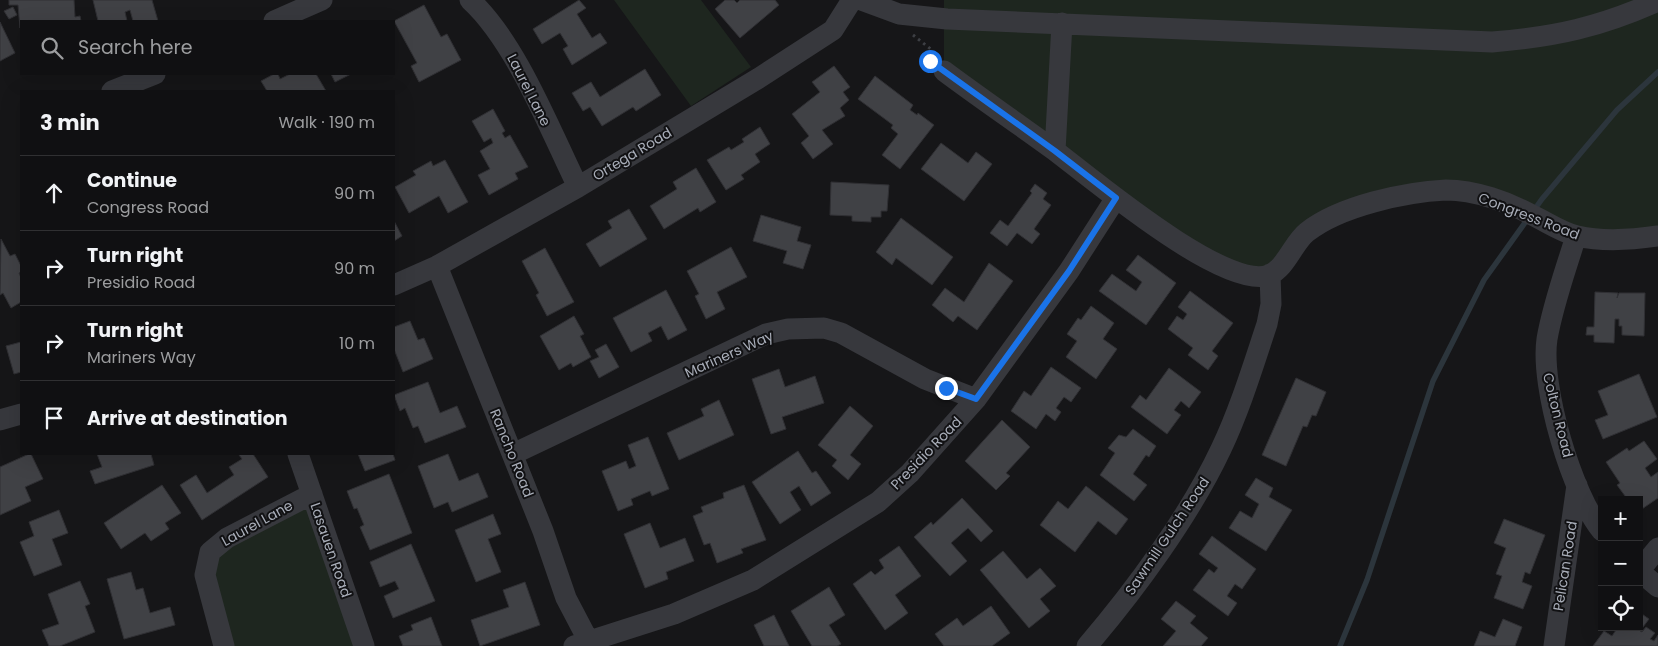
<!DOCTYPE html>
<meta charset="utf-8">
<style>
:root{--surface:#101012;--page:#19191b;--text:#f1f3f6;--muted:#9c9d9f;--line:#303032}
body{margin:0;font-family:Poppins,sans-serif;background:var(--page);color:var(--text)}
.controls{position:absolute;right:15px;bottom:15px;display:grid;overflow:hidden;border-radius:0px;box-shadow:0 5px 20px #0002}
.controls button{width:45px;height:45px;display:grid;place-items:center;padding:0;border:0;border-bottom:1px solid var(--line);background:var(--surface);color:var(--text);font:25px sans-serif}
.stop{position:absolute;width:15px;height:15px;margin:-11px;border:4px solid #1a73e8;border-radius:50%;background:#fff}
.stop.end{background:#1a73e8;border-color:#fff;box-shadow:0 1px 5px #0008}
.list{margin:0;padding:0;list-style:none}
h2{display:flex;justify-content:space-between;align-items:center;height:65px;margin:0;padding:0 20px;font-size:21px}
h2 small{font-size:16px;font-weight:400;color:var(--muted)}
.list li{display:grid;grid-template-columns:32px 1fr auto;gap:15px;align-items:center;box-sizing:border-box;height:75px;padding:0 20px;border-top:1px solid var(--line)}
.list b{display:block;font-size:19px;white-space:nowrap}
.list p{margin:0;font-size:16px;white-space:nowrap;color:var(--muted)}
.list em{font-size:16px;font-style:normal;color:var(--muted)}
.icon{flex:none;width:28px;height:28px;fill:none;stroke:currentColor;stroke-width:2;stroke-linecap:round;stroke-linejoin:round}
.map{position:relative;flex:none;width:1658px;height:646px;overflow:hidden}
.search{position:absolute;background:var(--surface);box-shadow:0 5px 20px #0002;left:20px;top:20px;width:375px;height:55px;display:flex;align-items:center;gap:12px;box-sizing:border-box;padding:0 18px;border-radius:0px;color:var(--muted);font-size:19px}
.panel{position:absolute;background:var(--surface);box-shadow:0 5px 20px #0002;left:20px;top:90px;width:375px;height:365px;border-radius:0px}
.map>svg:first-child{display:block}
</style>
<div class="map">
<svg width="1658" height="646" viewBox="0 0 1658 646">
<rect width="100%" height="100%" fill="#161618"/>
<path fill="#1e261f" d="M614 0H701L751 67 691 106Z
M944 0H1658V236L1616 240 1466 192 1344 213 1270 274 1212 262 944 71Z
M306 507 357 646H232L214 571 217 554Z"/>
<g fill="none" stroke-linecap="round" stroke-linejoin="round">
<path stroke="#2c353c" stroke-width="5.5" d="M1340 646 1367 580 1433 381 1484 280 1542 199 1617 110 1658 72"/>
</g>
<path fill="#404145" stroke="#303034" d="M9 0H74L75 17 80 16 81 21H21L20 28 18 5H9Z
M93 0H152L158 21H133L130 10 125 12 127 21H98Z
M579 0 586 8 577 14 592 38 600 33 607 43 572 65 563 49 568 46 560 33 542 44 533 29Z
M725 0H734L737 3 740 0H775L779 5 740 38 715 9Z
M424 5 441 37 447 34 461 60 419 82 411 66 417 63 394 21Z
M13 7 17 15 9 19 4 11Z
M0 22 15 53 0 61Z
M834 66 850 87 843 92 849 100 840 108 845 116 822 130 833 144 813 159 801 143 809 136 792 114 820 92 812 82Z
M645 69 661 95 636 111 633 107 602 126 590 107 583 111 572 93 591 82 600 97Z
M274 74H278L280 79 290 74H316L326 91H267L261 81Z
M331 74H351L335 82Z
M875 76 913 105 910 110 917 115 918 113 934 125 900 169 882 155 898 134 891 128 893 125 858 99Z
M493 109 505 131 502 133 505 138 510 135 528 167 515 173 518 179 489 195 478 175 490 169 480 151 493 143 491 138 484 142 472 121Z
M760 127 770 144 755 154 760 162 741 175 744 179 726 190 707 160 729 147 731 150 744 142 742 139Z
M941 143 968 163 976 152 992 164 964 201 921 169Z
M445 160 468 202 448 213 439 196 409 213 395 187 416 175 413 171 431 161 433 166Z
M696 168 716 202 700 212 698 208 664 229 650 206 677 189 673 182Z
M831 182 889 185 887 211H881V217H871V222L852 221V216L830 215Z
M1035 184 1047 193 1043 199 1051 205 1034 229 1040 234 1032 244 1017 233 1007 246 990 233 1000 220 1008 226 1032 193 1030 191Z
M629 209 647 239 600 267 586 244 612 228 608 221Z
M761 215 801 227 797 241 811 245 803 269 783 263 787 251 753 241Z
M901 218 953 257 932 285 896 258 892 265 876 252Z
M394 221 402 236 394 241Z
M1 239 10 256 15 254 21 266V272L19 273 21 278V302L11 308 3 293 0 295Z
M731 247 747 277 717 292 725 309 706 319 695 296 699 294 687 271Z
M545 248 574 302 547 316 536 295 539 293 522 261Z
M1138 255 1176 283 1146 325 1099 291 1112 274 1136 291 1142 282 1126 270Z
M989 263 1013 281 977 330 958 316 953 322 932 305 945 288 964 302Z
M666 290 687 330 668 340 661 326 648 333 652 341 631 352 613 318Z
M1190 291 1233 323 1212 351 1218 356 1208 370 1188 355 1193 348 1168 329 1177 316 1183 320 1187 314 1178 307Z
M1595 292 1618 293 1617 298 1619 293H1645L1644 336 1622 335V326H1619V319H1615L1614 343 1594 342V335H1586L1587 327H1594Z
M1091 306 1114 323 1103 339 1117 349 1096 379 1066 357 1077 341 1067 334 1078 318 1081 320Z
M574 316 584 334 580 336 591 357 573 367 571 363 559 370 540 336Z
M410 321 418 340 424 338 433 359 403 372 394 349V327Z
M21 342V372L14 374 6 346Z
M606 344 619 367 599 378 590 361 599 357 595 350Z
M1051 367 1081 388 1071 402 1064 397 1056 408 1061 412 1055 421 1046 414 1036 429 1011 411 1024 391 1031 396Z
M1169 368 1201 392 1189 408 1181 401 1174 410 1181 415 1167 434 1131 407 1140 395 1146 400Z
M779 369 785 387 815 376 824 403 782 417 786 429 771 434 752 379Z
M1639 374 1657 417 1603 439 1595 420 1608 415 1598 391Z
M1296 378 1326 392 1316 416 1312 415 1307 427 1303 426 1286 466 1262 455Z
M428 382 440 413 457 406 466 427 425 443 418 426 413 428 405 408 400 411 394 395Z
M719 400 734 435 679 460 667 433 704 416 701 409Z
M850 406 873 426 850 455 861 464 848 480 832 466 837 460 818 445Z
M1002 420 1030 447 1006 473 1010 476 996 490 965 461Z
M1133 429 1156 446 1149 457 1146 455 1133 474 1147 485 1134 501 1100 475 1115 453 1108 448 1119 435 1126 437Z
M648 437 669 489 652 496 650 491 631 499 633 505 618 511 602 471 626 461 629 469 636 466 628 445Z
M1644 441 1657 459 1645 468 1651 477 1658 472V498L1639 511V500H1628L1617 485 1620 483 1606 462 1627 448 1629 451Z
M798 451 812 473 816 471 831 493 811 506 799 486 790 492 801 510 780 524 752 482Z
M29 454H31L43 479 25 487 31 501 0 515V467Z
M97 454H151L154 465 95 484 90 471 102 467Z
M242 454H253L268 477 202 520 180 485 196 475 207 493 234 475 229 467 242 459 239 455Z
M358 454H393L395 460 365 471Z
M448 454 459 481 478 473 488 497 452 512 448 502 434 508 418 466Z
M389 474 412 533 370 550 360 527 364 525 357 508 354 509 347 491Z
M1256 478 1273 488 1269 497 1292 510 1266 551 1229 528 1240 511 1252 518 1259 504 1245 495Z
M162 485 181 513 165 523 169 529 151 541 145 533 121 549 104 523Z
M744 485 766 540 741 549 743 553 717 563 710 543 704 545 693 516 703 512 701 507 724 498 723 493Z
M1086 486 1128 519 1116 535 1098 521 1075 552 1040 525 1058 501 1068 509Z
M962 498 993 531 981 542 968 528 951 543 967 561 950 576 914 537 931 522 933 525Z
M59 510 68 533 52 539 62 565 34 576 20 542 34 536 29 522Z
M493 514 501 534 488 539 501 572 476 582 455 530Z
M1504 519 1545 535 1530 574 1525 572 1522 582 1532 586 1523 609 1494 598 1502 576 1496 574 1506 548 1494 543Z
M650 523 660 548 685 538 694 561 666 572 668 579 645 588 624 534Z
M1212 536 1256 569 1242 589 1235 584 1227 596 1237 603 1228 616 1193 590 1209 569 1214 573 1218 568 1199 554Z
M411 544 435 601 393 618 384 596 399 589 395 581 380 587 370 562Z
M899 546 921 576 895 595 908 613 885 630 853 584 871 571 875 575 884 568 879 560Z
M1003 551 1027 579 1040 568 1056 586 1040 599 1050 611 1029 628 980 570Z
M131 572 136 590 143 588 150 613 170 607 175 625 124 639 107 579Z
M80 581 90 604 85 606 95 632 60 646H49L42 630 59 624 48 594Z
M525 582 540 625 480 646 471 620 509 607 503 590Z
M829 587 845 615 829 625 841 644 837 646H812L791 611Z
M1176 601 1196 616 1190 623 1208 638 1201 646H1163L1176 631 1161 619Z
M991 606 1010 633 992 646H944L935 634 957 618 963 626Z
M1639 612 1649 619 1640 631 1642 632 1646 627 1655 633 1650 639 1654 641 1658 635V646H1593L1604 631 1612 636 1618 627H1639Z
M774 615 789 646H764L754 625Z
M431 617 442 646H403L399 636 413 630 411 625Z
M1503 619 1522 627 1515 646H1474L1480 631 1495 637Z"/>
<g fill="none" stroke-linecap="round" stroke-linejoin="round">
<path stroke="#3d3f44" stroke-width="3" stroke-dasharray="2.5 4" stroke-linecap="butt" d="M913 35 932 50 933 55"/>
<path stroke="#37383d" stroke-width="21" d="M470 0C516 42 550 130 578 187
M861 0 899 14 947 19 1492 42C1555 37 1600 27 1658 1
M274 21 322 0
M944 71C980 98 1017 123 1054 150 1090 177 1226 292 1269 275 1286 268 1293 243 1307 232 1340 206 1405 192 1446 190 1475 190 1508 202 1532 215 1547 222 1561 232 1577 236 1603 242 1631 240 1658 236
M112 91 155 74
M1055 151 1062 23
M1576 236C1566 269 1553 304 1547 339 1540 386 1572 495 1602 531
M437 266 543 531 566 598 588 640
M394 285 437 266 578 187 759 78 833 30 852 0
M0 420 21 414
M298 454 364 646
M513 454 766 334 788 329 824 328 841 333 925 379 976 399
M1639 571 1658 548
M1639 571 1658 587
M224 646 205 575 210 552 227 538 312 494
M574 646 674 614 753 580 878 502 910 473 976 399 1069 271 1116 198
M1087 646C1135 590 1190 515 1221 449 1240 409 1253 366 1267 324L1271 304 1270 274
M1554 646 1577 485"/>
</g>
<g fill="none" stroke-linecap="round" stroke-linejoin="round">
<path stroke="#1a73e8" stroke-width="6" d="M930 61 1055 151 1116 198 1069 271 976 399 946 388"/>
</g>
<g text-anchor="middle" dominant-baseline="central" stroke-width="4" stroke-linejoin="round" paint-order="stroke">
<g font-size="14" fill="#a8adb8" stroke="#111113">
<text transform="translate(529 90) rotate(63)">Laurel Lane</text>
<text transform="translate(632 154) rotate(-31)">Ortega Road</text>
<text transform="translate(1529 216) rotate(21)">Congress Road</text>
<text transform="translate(729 354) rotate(-24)">Mariners Way</text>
<text transform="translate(1558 415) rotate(76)">Colton Road</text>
<text transform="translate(512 453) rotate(68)">Rancho Road</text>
<text transform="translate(926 453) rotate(-46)">Presidio Road</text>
<text transform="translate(257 523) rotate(-29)">Laurel Lane</text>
<text transform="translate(1167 536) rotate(-56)">Sawmill Gulch Road</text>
<text transform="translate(331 550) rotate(71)">Lasauen Road</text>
<text transform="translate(1565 566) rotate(-81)">Pelican Road</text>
</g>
</g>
</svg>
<div class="controls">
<button>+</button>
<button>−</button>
<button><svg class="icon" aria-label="locate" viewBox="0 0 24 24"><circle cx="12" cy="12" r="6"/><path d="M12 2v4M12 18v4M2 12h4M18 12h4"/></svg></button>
</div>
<div class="stop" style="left:930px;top:61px"></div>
<div class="stop end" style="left:946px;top:388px"></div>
<div class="search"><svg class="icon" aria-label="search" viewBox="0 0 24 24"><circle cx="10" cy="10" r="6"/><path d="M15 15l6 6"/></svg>Search here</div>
<section class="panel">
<h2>3 min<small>Walk · 190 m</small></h2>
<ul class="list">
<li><svg class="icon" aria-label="ahead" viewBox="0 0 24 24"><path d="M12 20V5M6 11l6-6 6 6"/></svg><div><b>Continue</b><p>Congress Road</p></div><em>90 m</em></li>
<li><svg class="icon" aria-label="right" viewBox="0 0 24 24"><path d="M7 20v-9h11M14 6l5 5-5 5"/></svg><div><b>Turn right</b><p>Presidio Road</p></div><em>90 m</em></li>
<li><svg class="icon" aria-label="right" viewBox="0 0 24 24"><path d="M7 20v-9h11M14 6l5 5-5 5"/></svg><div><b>Turn right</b><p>Mariners Way</p></div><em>10 m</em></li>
<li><svg class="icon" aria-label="arrive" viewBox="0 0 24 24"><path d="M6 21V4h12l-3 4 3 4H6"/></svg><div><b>Arrive at destination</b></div></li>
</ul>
</section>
</div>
